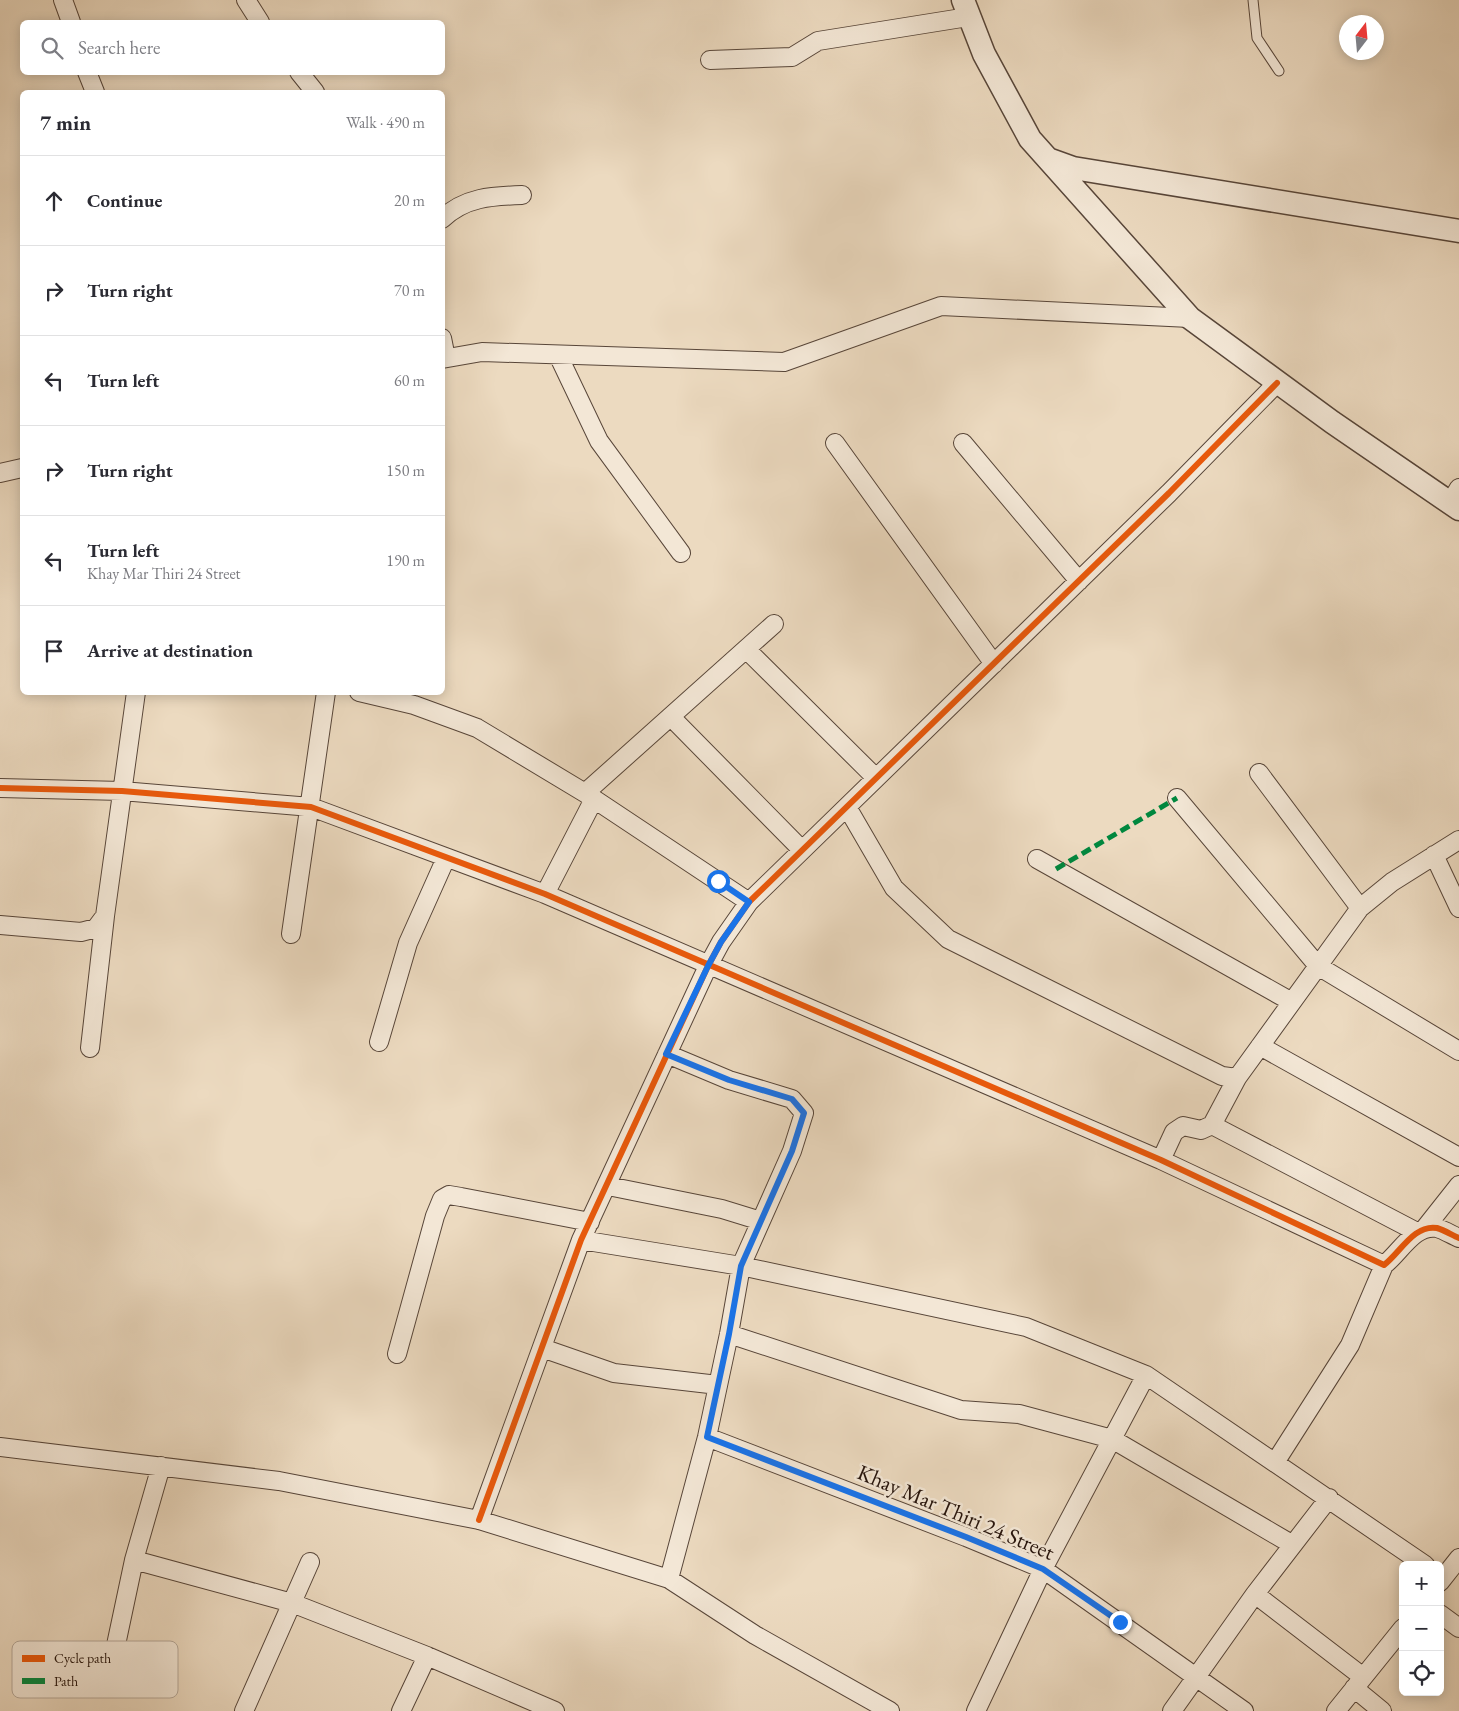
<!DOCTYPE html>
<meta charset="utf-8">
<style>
:root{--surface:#fff;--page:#f2f2f3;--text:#2b2b33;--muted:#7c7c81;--line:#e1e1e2}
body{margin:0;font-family:"EB Garamond",serif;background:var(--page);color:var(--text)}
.controls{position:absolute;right:15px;bottom:15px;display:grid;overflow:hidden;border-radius:8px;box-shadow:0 2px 12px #0003}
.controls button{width:45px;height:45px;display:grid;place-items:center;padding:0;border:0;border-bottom:1px solid var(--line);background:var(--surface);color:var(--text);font:25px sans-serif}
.compass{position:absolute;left:1339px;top:15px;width:45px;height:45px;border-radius:50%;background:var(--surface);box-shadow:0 2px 12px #0003;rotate:16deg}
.stop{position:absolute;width:15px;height:15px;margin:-11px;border:4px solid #1a73e8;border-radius:50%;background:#fff}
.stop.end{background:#1a73e8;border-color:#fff;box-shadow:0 1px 5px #0008}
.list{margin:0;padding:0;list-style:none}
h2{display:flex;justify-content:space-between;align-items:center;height:65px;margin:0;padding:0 20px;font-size:21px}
h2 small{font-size:16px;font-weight:400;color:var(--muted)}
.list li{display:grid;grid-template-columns:32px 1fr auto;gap:15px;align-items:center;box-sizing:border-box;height:90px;padding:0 20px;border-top:1px solid var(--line)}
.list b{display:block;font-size:19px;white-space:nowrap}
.list p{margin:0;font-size:16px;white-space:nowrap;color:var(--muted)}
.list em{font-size:16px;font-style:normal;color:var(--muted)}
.icon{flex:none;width:28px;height:28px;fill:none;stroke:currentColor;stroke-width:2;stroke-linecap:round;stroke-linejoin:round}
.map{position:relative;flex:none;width:1459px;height:1711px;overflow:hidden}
.search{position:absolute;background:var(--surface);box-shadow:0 2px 12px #0003;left:20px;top:20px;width:425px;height:55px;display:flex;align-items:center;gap:12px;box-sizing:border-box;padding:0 18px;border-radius:8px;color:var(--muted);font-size:19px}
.panel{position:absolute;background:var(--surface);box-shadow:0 2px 12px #0003;left:20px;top:90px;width:425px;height:605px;border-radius:8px}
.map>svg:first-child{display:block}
</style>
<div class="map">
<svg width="1459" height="1711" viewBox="0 0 1459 1711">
<rect width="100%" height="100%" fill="#ecdac0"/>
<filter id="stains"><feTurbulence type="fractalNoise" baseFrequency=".004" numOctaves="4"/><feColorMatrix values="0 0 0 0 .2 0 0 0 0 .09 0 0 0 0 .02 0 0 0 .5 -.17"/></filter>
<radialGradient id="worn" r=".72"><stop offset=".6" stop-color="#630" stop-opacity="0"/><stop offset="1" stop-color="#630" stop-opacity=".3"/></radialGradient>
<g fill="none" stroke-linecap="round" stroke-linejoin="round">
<defs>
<path id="service" d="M1253 0 1257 38 1279 71"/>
<path id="minor" d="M63 0 71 22
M246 0 260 22
M710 60 792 57 818 41 968 17
M87 72 95 92
M299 72 315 92
M442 219C465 197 492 196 522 195
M442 338 446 358
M558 355 599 441 681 553
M442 359 482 352 784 362 941 306 1190 318
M835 443 994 664
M963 443 1079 581
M0 473 22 468
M1450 503 1459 488
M746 649 876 778
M359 692 414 705 477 728 585 793 749 902
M671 717 802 850
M1259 773 1360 908
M0 788 122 791 311 807 545 894 1161 1160 1384 1265C1400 1253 1414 1224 1437 1228 1444 1230 1452 1235 1459 1238
M585 793 774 624
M1177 798 1318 966 1459 1051
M847 807 894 888 948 939 1222 1076 1237 1078
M1434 855 1459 908
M1037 859 1292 1002
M545 894 594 799
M0 925 81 932 96 928 105 916 136 692
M291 934 326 692
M379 1042 408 943 446 858
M1260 1046 1459 1157
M90 1048 105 916
M667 1054 729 1080 792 1099 804 1113 792 1151 741 1266 729 1334 707 1437 669 1579
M1212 1125 1417 1232
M1161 1160 1174 1132 1183 1126 1201 1130 1212 1125 1237 1078 1360 908 1392 882 1459 840
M608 1186 722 1209 761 1221
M1425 1228 1459 1185
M581 1240 741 1266 1026 1327 1146 1375 1425 1565
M729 1334 961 1410 1019 1414 1112 1439 1293 1545
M542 1348 614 1373 718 1385
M397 1354 435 1216 442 1199 449 1195 461 1197 590 1222
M707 1437 966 1537 1043 1569 1244 1711
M0 1447 279 1481 479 1520 669 1579 755 1635 890 1711
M1276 1461 1350 1345 1384 1265
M479 1520 581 1240 708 966 721 942 749 902 1169 493 1277 383
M134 1560 292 1603 427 1656 555 1711
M1440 1582 1459 1558
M1255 1594 1363 1677
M1440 1614 1459 1628
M113 1659 134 1560 161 1466
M1354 1688 1382 1711
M244 1711 310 1562
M401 1711 427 1656
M976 1711 1043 1569 1146 1375
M1172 1711 1255 1594 1329 1498
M1336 1711 1403 1628"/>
<path id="tertiary" d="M963 0 984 54 1030 139 1190 318 1332 422 1459 509
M1048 159 1073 168 1459 231"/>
</defs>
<use href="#service" stroke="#584639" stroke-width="11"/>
<use href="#minor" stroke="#584639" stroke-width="20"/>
<use href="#tertiary" stroke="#584639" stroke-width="25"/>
<use href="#service" stroke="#f3e7d6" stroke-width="9"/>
<use href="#minor" stroke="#f3e7d6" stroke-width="18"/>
<use href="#tertiary" stroke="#f3e7d6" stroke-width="22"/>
<path stroke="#00873e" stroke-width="5" stroke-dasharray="10 5" stroke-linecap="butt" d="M1056 869 1177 798"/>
<defs>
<path id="cycleway" d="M0 788 122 791 311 807 545 894 1161 1160 1384 1265C1400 1253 1414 1224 1437 1228 1444 1230 1452 1235 1459 1238
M479 1520 581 1240 708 966 721 942 749 902 1169 493 1277 383"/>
</defs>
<use href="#cycleway" stroke="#f3e7d6" stroke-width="9"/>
<use href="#cycleway" stroke="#e8590c" stroke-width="6"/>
</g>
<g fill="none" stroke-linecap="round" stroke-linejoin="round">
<path stroke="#1a73e8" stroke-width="6" d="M718 881 749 902 721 942 708 966 666 1054 729 1080 792 1099 804 1113 792 1151 741 1266 729 1334 707 1437 966 1537 1043 1569 1120 1622"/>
</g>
<g text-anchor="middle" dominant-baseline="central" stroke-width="5" stroke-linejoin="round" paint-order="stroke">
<g font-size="22" fill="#26140c" stroke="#f3e7d6">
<text transform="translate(956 1512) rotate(23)">Khay Mar Thiri 24 Street</text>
</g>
</g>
<rect x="12" y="1641" width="166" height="57" rx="8" fill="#f3e7d6" stroke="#b6a899" stroke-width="1"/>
<rect x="22" y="1655" width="23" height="7" fill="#e8590c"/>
<rect x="22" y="1678" width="23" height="6" fill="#00873e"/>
<g font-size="14" fill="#26140c">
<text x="54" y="1663">Cycle path</text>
<text x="54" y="1686">Path</text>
</g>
<rect width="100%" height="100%" filter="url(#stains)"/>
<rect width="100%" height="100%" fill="url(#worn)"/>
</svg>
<div class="controls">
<button>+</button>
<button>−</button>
<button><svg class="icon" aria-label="locate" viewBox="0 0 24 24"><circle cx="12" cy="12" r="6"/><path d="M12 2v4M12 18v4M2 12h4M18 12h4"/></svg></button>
</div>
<svg class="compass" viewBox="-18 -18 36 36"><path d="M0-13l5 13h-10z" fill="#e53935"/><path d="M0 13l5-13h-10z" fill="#7c7c81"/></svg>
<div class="stop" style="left:718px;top:881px"></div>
<div class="stop end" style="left:1120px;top:1622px"></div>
<div class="search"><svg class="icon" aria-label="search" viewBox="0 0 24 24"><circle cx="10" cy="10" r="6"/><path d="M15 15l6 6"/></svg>Search here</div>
<section class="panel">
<h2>7 min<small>Walk · 490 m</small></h2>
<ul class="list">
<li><svg class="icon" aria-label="ahead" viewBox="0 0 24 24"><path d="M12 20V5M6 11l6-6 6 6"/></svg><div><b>Continue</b></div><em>20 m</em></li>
<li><svg class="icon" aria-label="right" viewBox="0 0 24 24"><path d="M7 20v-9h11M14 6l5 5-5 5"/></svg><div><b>Turn right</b></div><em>70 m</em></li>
<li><svg class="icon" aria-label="left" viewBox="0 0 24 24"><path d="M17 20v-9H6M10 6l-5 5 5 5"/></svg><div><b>Turn left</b></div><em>60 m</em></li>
<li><svg class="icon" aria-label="right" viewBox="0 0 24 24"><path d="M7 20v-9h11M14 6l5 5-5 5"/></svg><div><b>Turn right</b></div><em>150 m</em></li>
<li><svg class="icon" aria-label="left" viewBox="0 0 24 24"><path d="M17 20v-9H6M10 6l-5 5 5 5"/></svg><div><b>Turn left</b><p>Khay Mar Thiri 24 Street</p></div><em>190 m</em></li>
<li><svg class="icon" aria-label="arrive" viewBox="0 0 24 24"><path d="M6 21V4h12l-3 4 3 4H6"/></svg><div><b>Arrive at destination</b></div></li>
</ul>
</section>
</div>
